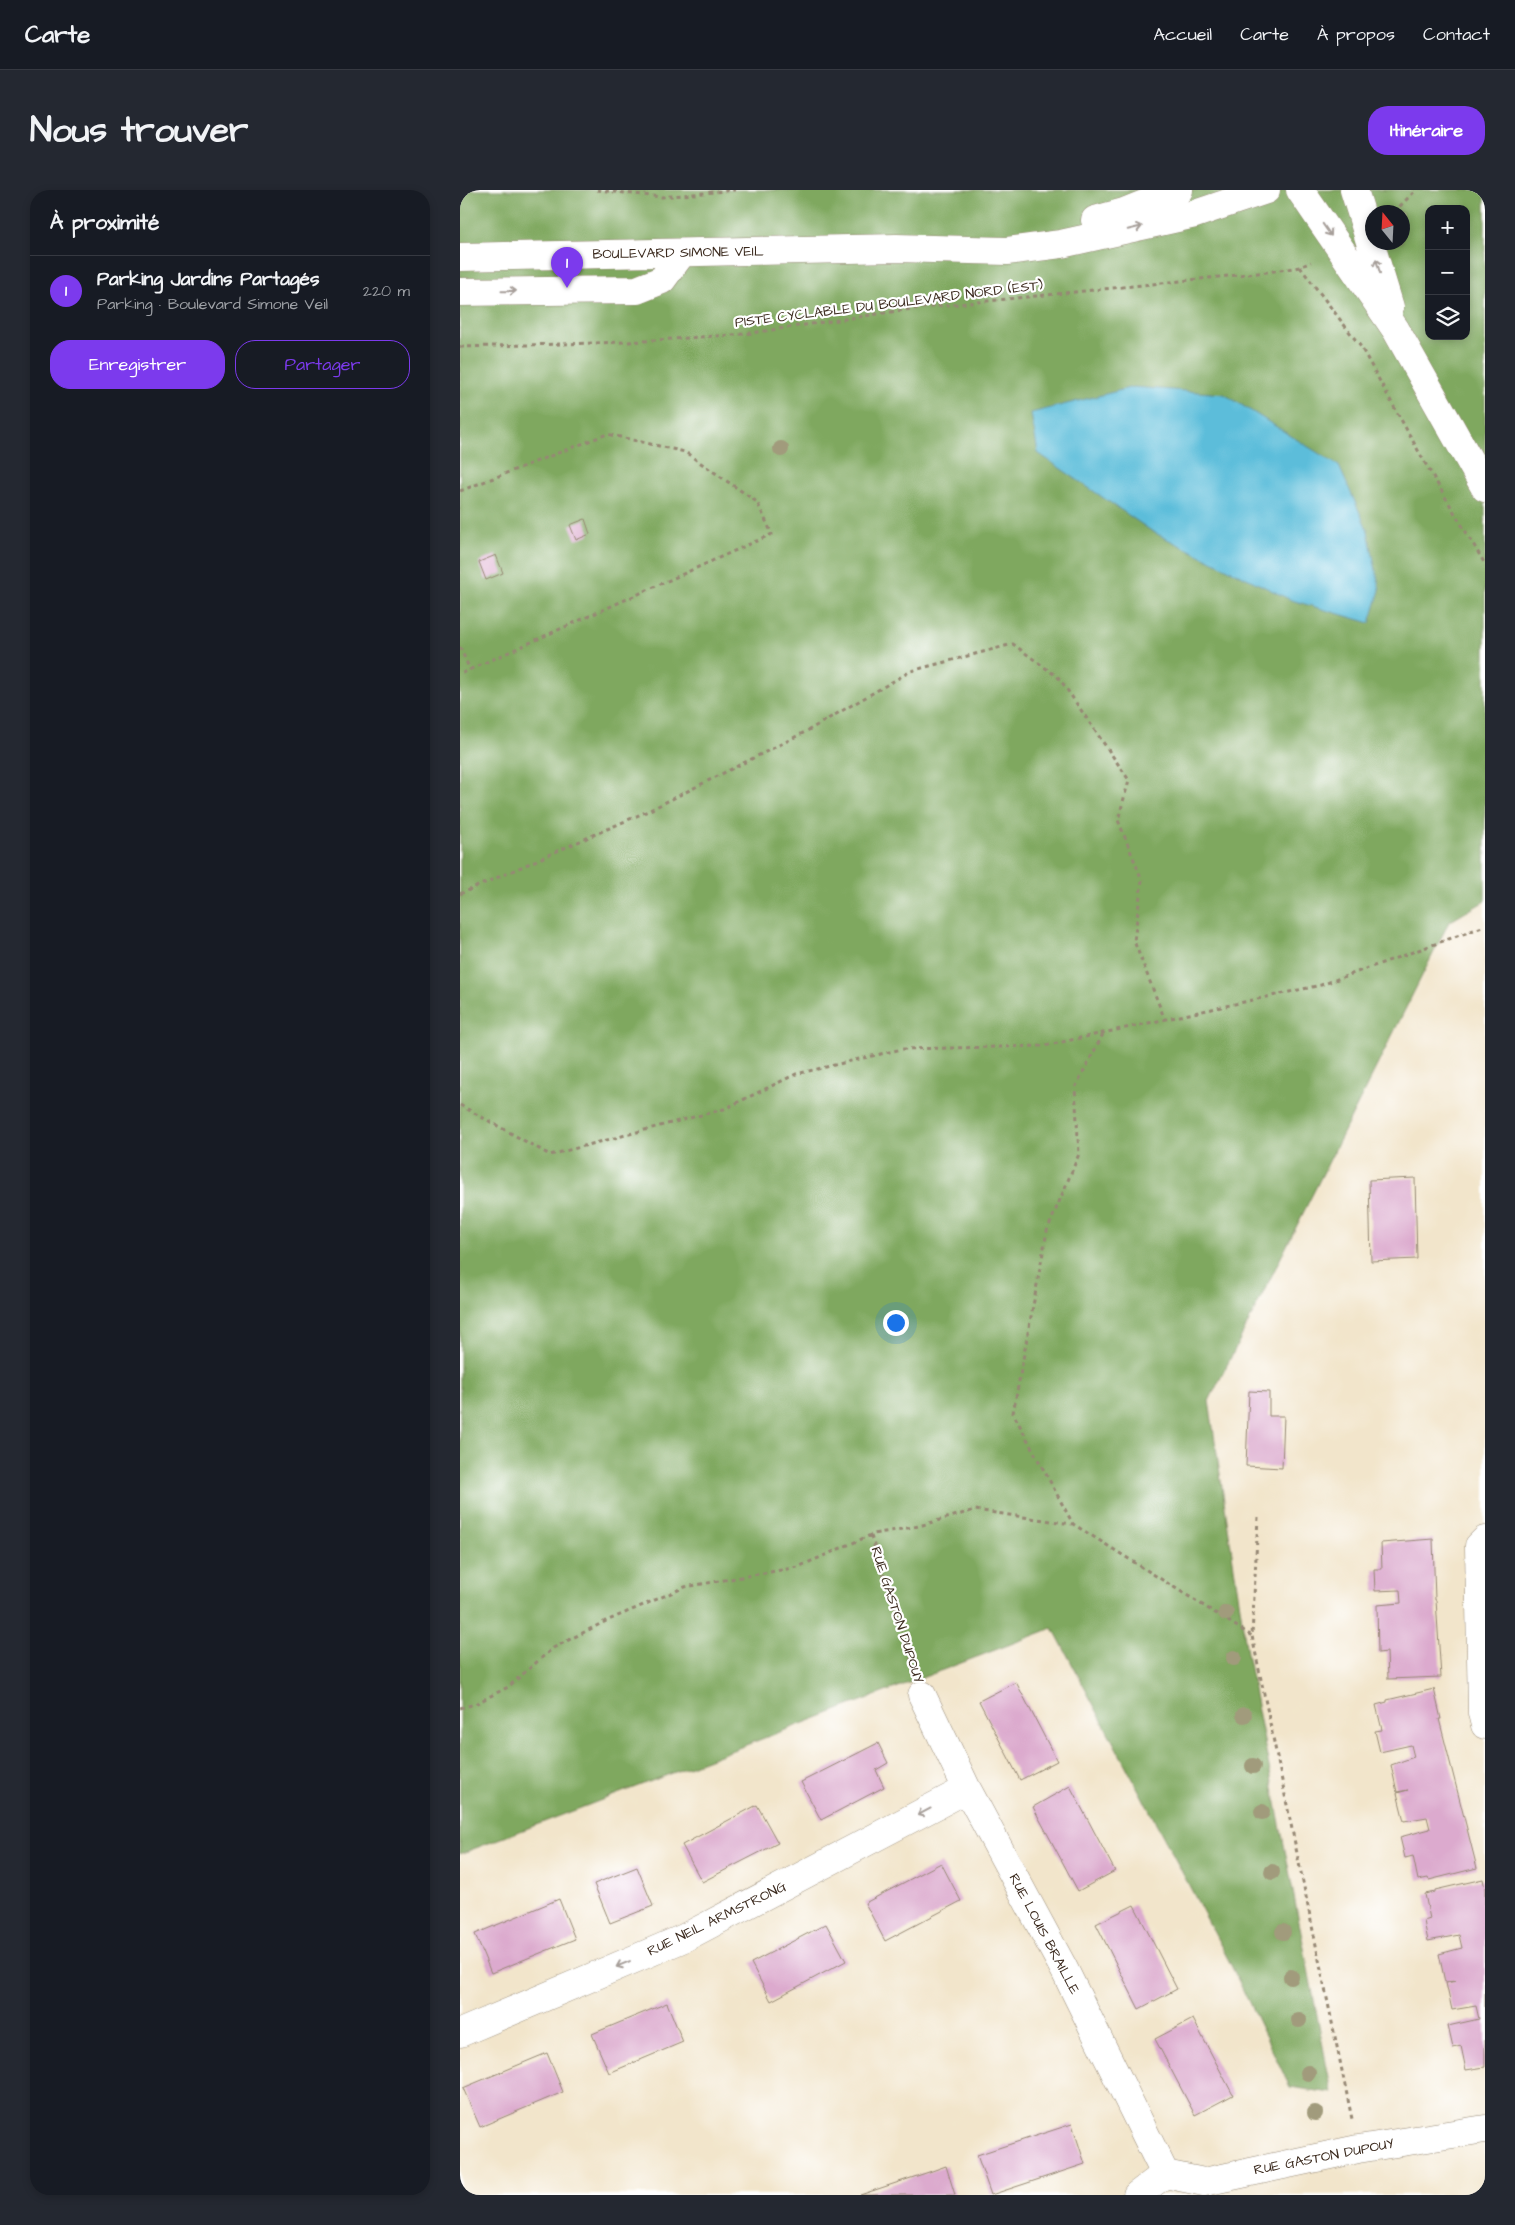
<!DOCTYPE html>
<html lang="fr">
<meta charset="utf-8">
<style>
:root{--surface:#171b24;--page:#242831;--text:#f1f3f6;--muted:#9ea1a6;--line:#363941;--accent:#7c3aed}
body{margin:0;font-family:"Architects Daughter",sans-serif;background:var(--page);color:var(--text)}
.controls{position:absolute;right:15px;top:15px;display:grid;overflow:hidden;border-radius:10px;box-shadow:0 2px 8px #0003}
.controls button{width:45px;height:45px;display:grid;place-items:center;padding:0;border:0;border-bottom:1px solid var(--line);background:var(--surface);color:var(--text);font:25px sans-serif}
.compass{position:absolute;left:905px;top:15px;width:45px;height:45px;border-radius:50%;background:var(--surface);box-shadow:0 2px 8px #0003;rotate:342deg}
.you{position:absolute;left:435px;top:1132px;width:18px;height:18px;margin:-12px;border:4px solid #fff;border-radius:50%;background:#1a73e8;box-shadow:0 0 0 8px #1a73e833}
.badge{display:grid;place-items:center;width:32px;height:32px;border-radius:50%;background:var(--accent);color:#fff;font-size:16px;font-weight:700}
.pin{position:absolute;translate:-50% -41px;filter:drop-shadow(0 1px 2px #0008)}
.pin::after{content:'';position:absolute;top:26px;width:18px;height:15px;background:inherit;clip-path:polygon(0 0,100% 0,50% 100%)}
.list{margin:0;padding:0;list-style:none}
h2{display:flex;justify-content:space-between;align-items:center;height:65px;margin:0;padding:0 20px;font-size:21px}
h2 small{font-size:16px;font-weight:400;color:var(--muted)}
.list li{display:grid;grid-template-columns:32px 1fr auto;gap:15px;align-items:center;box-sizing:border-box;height:70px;padding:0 20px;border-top:1px solid var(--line)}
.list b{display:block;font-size:19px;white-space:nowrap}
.list p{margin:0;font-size:16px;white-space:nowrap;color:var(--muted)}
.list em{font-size:16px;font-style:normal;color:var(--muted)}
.actions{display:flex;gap:10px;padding:15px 20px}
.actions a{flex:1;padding:11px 0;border:1px solid var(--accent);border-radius:20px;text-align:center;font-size:18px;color:var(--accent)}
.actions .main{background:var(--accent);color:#fff}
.icon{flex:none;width:28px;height:28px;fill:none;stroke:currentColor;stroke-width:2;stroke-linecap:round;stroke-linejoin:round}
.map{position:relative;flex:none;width:1025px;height:2005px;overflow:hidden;border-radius:20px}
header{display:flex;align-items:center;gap:30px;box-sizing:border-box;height:70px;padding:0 25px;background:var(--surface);border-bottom:1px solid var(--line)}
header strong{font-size:24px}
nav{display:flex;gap:28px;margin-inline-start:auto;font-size:18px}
.intro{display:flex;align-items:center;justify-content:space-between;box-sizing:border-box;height:120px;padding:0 30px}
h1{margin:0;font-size:35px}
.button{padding:12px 22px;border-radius:20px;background:var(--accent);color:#fff;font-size:18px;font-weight:700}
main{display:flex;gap:30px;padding:0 30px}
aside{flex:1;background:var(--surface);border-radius:20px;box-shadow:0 2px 8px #0003}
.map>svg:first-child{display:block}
</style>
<header>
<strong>Carte</strong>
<nav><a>Accueil</a><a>Carte</a><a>À propos</a><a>Contact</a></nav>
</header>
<div class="intro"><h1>Nous trouver</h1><a class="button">Itinéraire</a></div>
<main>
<aside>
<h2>À proximité<small></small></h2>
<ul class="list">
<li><span class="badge">1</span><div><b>Parking Jardins Partagés</b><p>Parking · Boulevard Simone Veil</p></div><em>220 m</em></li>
</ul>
<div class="actions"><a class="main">Enregistrer</a><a>Partager</a></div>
</aside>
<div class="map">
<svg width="1025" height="2005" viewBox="0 0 1025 2005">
<rect width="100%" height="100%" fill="#fff"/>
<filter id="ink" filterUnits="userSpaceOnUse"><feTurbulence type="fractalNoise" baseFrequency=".02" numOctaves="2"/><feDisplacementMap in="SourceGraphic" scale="10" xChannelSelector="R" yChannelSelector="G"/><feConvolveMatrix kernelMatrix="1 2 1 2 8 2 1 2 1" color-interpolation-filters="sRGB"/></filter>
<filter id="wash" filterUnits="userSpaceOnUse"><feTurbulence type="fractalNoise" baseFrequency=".0096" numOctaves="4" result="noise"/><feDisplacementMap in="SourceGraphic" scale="20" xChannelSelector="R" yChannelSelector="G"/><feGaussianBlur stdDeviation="1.12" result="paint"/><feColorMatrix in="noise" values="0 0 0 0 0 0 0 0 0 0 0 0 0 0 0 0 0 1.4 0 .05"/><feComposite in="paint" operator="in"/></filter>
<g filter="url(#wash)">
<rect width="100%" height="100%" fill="#f2e5cb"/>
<path fill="#7fa85f" stroke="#5d693e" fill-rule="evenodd" d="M0 0H1025V711L989 732 749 1211 787 1463 872 1903 830 1897 769 1771 593 1438 0 1664ZM969 19H1006V146H969ZM912 22H942V52H912Z"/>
<path fill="#5cbdda" stroke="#4c747c" d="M673 197 764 204 879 276 908 341 920 400 910 433 831 410 693 342 578 263 571 223Z"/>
<g id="blocks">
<path fill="#dcaace" d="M125 329 130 344 116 350 110 335Z
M36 365 43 383 26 390 19 372Z
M955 988 957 1069 911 1071 909 990Z
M789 1201 809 1202V1226H824L822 1278 786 1276Z
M973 1349 975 1410H976L981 1487 928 1489 927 1462 918 1463 917 1415 941 1413 940 1400 915 1401 914 1379H922L921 1353Z
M556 1492 597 1571 560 1590 519 1511Z
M974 1499 981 1529H979L1017 1678 969 1690 968 1688 958 1690 953 1666 945 1668 940 1647 970 1639 967 1627 944 1631 937 1603 948 1600 937 1602 931 1575 954 1567 951 1555 920 1562 915 1541 922 1540 916 1515 927 1512V1510Z
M418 1553 428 1573 416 1580 424 1597 361 1630 341 1592Z
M610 1596 655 1681 618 1701 573 1617Z
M297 1615 318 1653 242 1692 222 1655Z
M481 1673 501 1711 425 1751 405 1713Z
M177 1677 193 1716 150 1733 134 1694Z
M1023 1689 1025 1699V1877L1006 1880 1001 1856 993 1858 988 1836 1019 1829 1016 1816 992 1820 986 1793 996 1791 985 1792 979 1764 1002 1758 999 1745 968 1751 964 1731 970 1729 965 1704 975 1702V1700Z
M99 1709 115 1749 31 1783 15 1744Z
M674 1715 717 1799 679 1819 636 1734Z
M366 1734 386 1771 311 1811 291 1773Z
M207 1813 223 1852 149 1883 132 1844Z
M733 1829 773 1905 735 1925 695 1849Z
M87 1863 103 1902 20 1937 3 1898Z
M612 1934 625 1974 531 2005 517 1965Z
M486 1976 495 2005H400L472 1981Z"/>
</g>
</g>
<g filter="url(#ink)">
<use href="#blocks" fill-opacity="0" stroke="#968874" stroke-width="1"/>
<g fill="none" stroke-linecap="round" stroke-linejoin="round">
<defs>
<path id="minor" d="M840 0 936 140 1025 298
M894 0 930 117
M0 102 177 100 202 90 222 63
M1025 1350 1019 1356 1022 1523 1025 1535
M462 1505 507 1599 604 1779 705 1984
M0 1843 224 1748 507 1599
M705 1984 744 1992 898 1959 1025 1939
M677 2005 705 1984"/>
<path id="major" d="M635 30 664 22 719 0
M0 67 436 58 547 61 601 54 735 24 806 0"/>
</defs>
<use href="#minor" stroke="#968874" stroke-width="29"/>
<use href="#major" stroke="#968874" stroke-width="29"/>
<path stroke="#968874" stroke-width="3" stroke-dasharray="4 4" stroke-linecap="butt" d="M137 0 201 7 275 0
M934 22 956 0
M840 77 901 157 965 273 1025 374
M0 157 168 152 285 144 451 119 807 82 840 77 851 72
M0 301 147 244 225 262 297 312 312 344 0 484
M0 457 10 480
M0 704 188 621 347 541 451 481 553 454 599 488 669 590 658 630 682 690 674 751 705 830
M643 844 615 898 619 964 587 1041 553 1223 613 1334 792 1446
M0 915 90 965 264 919 336 884 442 859 584 856 861 795 1025 736
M798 1327 792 1446 892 1929
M411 1346 453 1476
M0 1518 15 1514 48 1497 93 1458 144 1432 225 1397 338 1377 413 1344 459 1336 515 1320 612 1334"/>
<use href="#minor" stroke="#fff" stroke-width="28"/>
<use href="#major" stroke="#fff" stroke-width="28"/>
</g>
<g fill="#a19b7b">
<circle cx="321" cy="259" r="8"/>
<circle cx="766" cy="1423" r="8"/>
<circle cx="774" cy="1468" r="8"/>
<circle cx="784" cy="1525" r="8"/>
<circle cx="793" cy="1576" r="8"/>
<circle cx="802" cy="1622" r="8"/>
<circle cx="812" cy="1682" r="8"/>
<circle cx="823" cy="1742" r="8"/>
<circle cx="831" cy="1787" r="8"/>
<circle cx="839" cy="1830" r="8"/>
<circle cx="848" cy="1883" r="8"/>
<circle cx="855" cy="1923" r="8"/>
</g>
<defs><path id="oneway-shaft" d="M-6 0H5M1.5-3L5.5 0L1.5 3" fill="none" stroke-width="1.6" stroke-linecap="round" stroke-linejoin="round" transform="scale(1.25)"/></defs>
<g stroke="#a79f9a">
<use href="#oneway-shaft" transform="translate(675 38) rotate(-13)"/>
<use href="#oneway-shaft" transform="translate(867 40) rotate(55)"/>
<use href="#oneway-shaft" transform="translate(918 76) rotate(-106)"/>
<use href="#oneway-shaft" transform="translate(49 101) rotate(-1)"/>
<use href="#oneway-shaft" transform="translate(464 1622) rotate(152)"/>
<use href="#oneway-shaft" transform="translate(163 1774) rotate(157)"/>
</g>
</g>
<g text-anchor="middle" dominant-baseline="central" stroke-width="4.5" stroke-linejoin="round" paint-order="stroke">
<g font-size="14" fill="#3b2a1e" stroke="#fff">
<text transform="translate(218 63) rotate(-1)">BOULEVARD SIMONE VEIL</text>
<text transform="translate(429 114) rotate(-7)">PISTE CYCLABLE DU BOULEVARD NORD (EST)</text>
<text transform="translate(437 1425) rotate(72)">RUE GASTON DUPOUY</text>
<text transform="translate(257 1729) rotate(-26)">RUE NEIL ARMSTRONG</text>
<text transform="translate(584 1744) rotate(62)">RUE LOUIS BRAILLE</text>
<text transform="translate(864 1967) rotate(-11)">RUE GASTON DUPOUY</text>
</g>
</g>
</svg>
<div class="controls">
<button>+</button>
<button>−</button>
<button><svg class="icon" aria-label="layers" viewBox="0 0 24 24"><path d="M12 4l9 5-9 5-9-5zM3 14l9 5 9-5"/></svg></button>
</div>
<svg class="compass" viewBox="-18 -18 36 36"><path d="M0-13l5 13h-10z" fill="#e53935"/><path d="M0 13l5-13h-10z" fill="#9ea1a6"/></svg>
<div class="you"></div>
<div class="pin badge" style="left:107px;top:98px">1</div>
</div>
</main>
